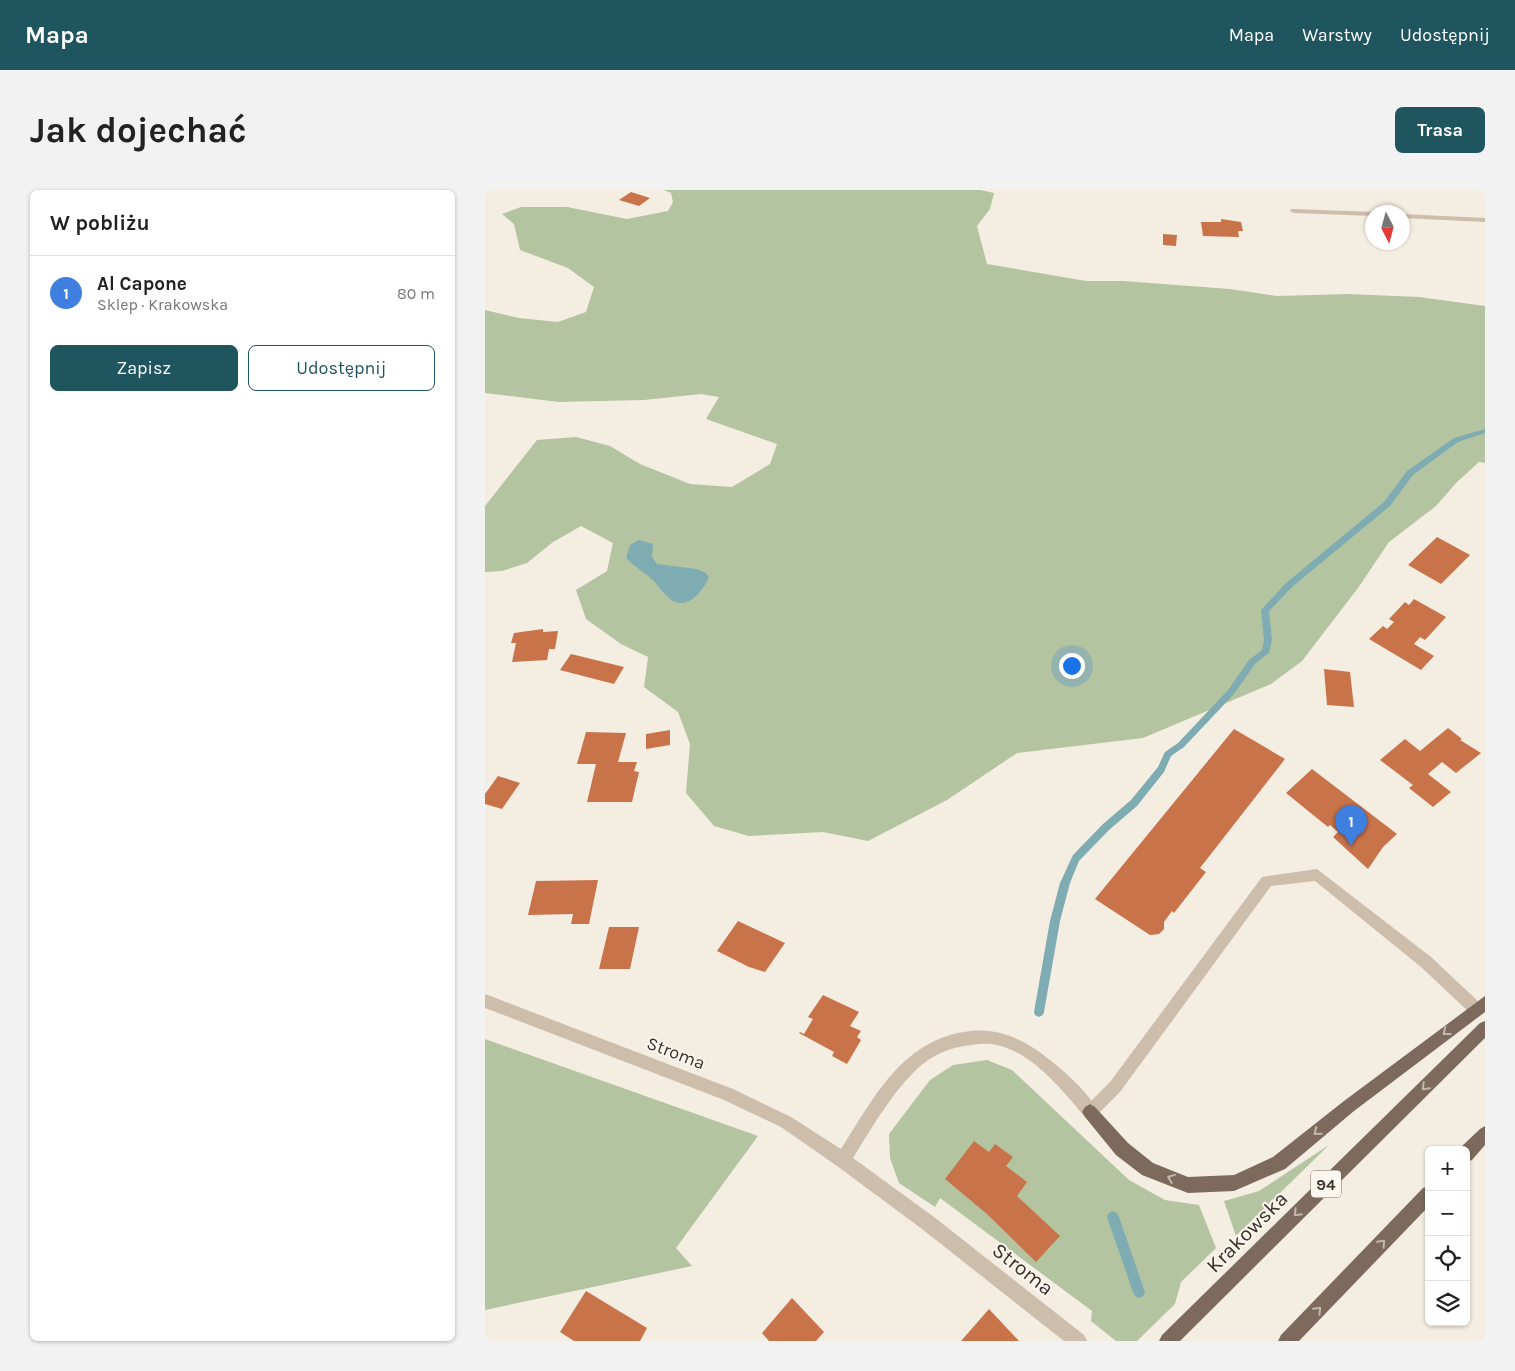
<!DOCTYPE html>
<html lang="pl">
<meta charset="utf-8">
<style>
:root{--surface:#fff;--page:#f2f2f2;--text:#222;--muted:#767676;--line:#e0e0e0;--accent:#1f555e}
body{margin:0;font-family:Karla,sans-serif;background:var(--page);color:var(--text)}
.controls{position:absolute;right:15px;bottom:15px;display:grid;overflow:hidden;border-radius:8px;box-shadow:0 1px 4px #0004}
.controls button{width:45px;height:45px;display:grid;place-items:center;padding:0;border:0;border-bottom:1px solid var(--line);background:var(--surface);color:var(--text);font:25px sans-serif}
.compass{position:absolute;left:880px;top:15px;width:45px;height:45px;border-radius:50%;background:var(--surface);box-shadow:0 1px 4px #0004;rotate:174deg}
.you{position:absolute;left:586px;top:475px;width:18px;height:18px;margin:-12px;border:4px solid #fff;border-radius:50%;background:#1a73e8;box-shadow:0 0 0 8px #1a73e833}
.badge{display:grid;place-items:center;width:32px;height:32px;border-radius:50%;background:var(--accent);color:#fff;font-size:16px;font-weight:700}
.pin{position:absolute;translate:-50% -41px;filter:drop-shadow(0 1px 2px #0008)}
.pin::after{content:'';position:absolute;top:26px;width:18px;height:15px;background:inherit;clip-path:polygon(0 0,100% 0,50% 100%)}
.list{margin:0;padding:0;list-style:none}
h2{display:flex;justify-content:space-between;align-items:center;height:65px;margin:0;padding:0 20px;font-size:21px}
h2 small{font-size:16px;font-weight:400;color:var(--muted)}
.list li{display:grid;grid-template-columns:32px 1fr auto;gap:15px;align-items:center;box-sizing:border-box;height:75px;padding:0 20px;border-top:1px solid var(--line)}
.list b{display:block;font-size:19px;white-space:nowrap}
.list p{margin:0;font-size:16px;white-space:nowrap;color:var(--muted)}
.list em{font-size:16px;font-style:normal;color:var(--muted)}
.actions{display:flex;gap:10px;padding:15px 20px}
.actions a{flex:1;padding:11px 0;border:1px solid var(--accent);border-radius:8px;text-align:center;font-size:18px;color:var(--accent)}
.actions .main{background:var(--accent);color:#fff}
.icon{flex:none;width:28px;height:28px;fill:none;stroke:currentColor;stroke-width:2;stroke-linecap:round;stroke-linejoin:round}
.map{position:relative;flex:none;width:1000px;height:1151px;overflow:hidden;border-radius:8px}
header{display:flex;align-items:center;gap:30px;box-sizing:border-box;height:70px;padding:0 25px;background:var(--accent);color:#fff}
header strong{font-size:24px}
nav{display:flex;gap:28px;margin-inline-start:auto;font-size:18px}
.intro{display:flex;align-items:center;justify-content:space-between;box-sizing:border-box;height:120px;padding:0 30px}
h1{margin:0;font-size:35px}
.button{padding:12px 22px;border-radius:8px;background:var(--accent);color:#fff;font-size:18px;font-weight:700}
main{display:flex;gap:30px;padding:0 30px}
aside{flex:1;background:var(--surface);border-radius:8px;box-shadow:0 1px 4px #0004}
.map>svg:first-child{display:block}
</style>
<header>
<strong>Mapa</strong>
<nav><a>Mapa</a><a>Warstwy</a><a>Udostępnij</a></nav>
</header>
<div class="intro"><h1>Jak dojechać</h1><a class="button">Trasa</a></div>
<main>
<aside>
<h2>W pobliżu<small></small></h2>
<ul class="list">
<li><span class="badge" style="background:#3f7fe0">1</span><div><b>Al Capone</b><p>Sklep · Krakowska</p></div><em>80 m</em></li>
</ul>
<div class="actions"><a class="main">Zapisz</a><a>Udostępnij</a></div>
</aside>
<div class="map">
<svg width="1000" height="1151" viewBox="0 0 1000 1151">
<rect width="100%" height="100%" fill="#f4ede1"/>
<path fill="#b5c4a0" d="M179 0H495L509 3 505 19 492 36 502 74 601 91H638L745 99 792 106 863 104 934 107 1000 116V273L994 272 971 293 951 316 904 352 873 398 817 471 786 494 658 548 532 563 462 610 383 651 338 642 264 646 229 636 201 603 205 554 193 522 159 497 163 467 136 454 101 429 91 400 122 381 128 353 96 336 68 352 42 373 17 381 0 382V316L52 250 91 247 125 256 155 274 205 294 247 297 285 274 292 254 221 229 234 207 216 204 159 210 74 212 0 203V120L34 128 73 132 101 122 109 97 83 78 35 60 29 34 17 24 36 17H82L142 29 183 21 188 12 186 3Z
M0 849 273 946 191 1058 207 1076 0 1120Z
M502 870 527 880 644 990 680 1010 714 1015 731 1058 696 1092 690 1114 652 1151H631L606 1131 607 1121 455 1008 450 1017 414 993 405 968 404 944 445 890 468 875Z
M844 955 751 1046 739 1011 774 1001Z"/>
<path fill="#7facb2" d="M154 350 168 354 167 367 172 374 212 379 221 383 224 387C218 401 202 422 185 409 179 404 174 397 169 391 160 383 150 377 141 368L145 355Z"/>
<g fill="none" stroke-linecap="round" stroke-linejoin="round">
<path fill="#7facb2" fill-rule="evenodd" d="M1000 239V243L973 252 928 285 905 316 807 397 784 421 787 450 784 463 770 474 749 504 699 557 686 566 679 582 652 616 624 640 594 671 585 693 575 731 559 822 558 825 554 827 550 825 549 822 565 731 575 693 588 665 618 634 646 610 673 577 680 562 693 553 743 500 764 470 777 460 779 450 776 420 801 393 899 312 922 281 969 248Z
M628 1021 632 1023 634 1027 660 1102 658 1106 654 1108 650 1106 648 1102 622 1027 624 1023Z"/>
</g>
<path fill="#c9734a" d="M146 2 165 8 154 16 134 10Z
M736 29 756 32 758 41H753L754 47 718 46 716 32H736Z
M678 44 692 45 691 56 678 55Z
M952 347 985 365 956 394 923 375Z
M929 409 961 427 940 450 935 447 929 454 949 466 936 480 884 449 898 436 902 439 909 432 904 429 920 412 924 415Z
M58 439V442L73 441 70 459H64L62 470 27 472 31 453H26L29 443Z
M86 464 139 477 129 494 75 480Z
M839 479 865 482 869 517 842 515Z
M963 538 977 549 975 550 996 563 971 583 957 572 943 584 966 602 948 617 924 598 928 595 895 570 920 549 935 561Z
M749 539 800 569 715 678 721 682 689 723 687 721 679 732V739L674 744 665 745 610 709Z
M185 540V555L161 559V544Z
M101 542 141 543 133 572H152L149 581 154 582 147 612H102L111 574H92Z
M827 579 912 644 898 657 883 679 848 647 853 642 845 635 843 637 801 603Z
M13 586 35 593 17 619 0 614V604Z
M113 690 104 734H86L88 724 43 725 51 691Z
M253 731 300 753 280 782 264 777 232 761Z
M124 737H154L145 779H114Z
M338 805 374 822 365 836 376 841 372 847 376 850 362 874 347 866 349 862 314 843 315 842 319 844 328 829 323 827Z
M489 951 504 962 510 954 528 967 521 976 542 992 532 1006 575 1046 551 1072 502 1024 460 989Z
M101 1101 162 1138 155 1151H89L75 1142Z
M307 1108 339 1142 331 1151H284L277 1143Z
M504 1119 534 1151H476Z"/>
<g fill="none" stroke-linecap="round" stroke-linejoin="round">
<path fill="#cdbeac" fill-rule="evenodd" d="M806 19H809L891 22H888V26L809 23 805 21Z
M918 24 1000 28V32L918 28Z
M832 679 946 767 996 814 998 819 996 824 991 826 986 824 936 777 830 691 786 696 635 902 610 927 605 930 600 927 597 922 600 917 625 892 777 687Z"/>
<path fill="#cdbeac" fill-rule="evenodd" d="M0 804 248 899 306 927 356 959C389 908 417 849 485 841 513 838 539 849 561 867 577 879 605 903 613 922L610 927 605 930 600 927C576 899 545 859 506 854 497 853 488 855 479 856 459 859 441 869 427 884 403 909 386 939 368 968L449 1027 599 1145 602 1151H579L437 1039 352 976 296 937 239 910 0 818Z"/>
<path fill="#7d6a5c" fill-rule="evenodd" d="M1000 806V822L869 921 800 979 749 1001 703 1003 657 985 631 965 600 927 597 922 600 917 605 914 610 917 643 953 668 973 703 987 749 985 788 967 859 911Z
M1000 831V848L695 1151H674L677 1145 995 833Z
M1000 936V955L987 970 981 972V960L975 958 995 939Z
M944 996V1016L814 1151H793L796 1145 938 998Z"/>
</g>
<defs><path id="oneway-chevron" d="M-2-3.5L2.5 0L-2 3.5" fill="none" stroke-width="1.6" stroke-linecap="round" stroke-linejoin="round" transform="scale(1.25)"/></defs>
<g stroke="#c2b7ac">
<use href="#oneway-chevron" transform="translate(961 842) rotate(143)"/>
<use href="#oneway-chevron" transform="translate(940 897) rotate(135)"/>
<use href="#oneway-chevron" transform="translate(832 942) rotate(141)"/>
<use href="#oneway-chevron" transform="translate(686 988) rotate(-158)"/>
<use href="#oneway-chevron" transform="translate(812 1023) rotate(135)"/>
<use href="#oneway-chevron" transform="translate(897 1053) rotate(-47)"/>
<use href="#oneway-chevron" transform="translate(833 1120) rotate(-46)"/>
</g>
<g text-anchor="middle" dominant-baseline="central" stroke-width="4" stroke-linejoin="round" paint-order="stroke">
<rect fill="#fbf6ee" stroke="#756c66" stroke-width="1" x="826" y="980.5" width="30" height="27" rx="4"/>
<g font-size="16" font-weight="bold" fill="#3b312b">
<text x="841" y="994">94</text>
</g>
<g font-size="18" fill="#3b312b" stroke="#fbf6ee">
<text transform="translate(191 863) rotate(21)">Stroma</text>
</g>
<g font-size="21" fill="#3b312b" stroke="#fbf6ee">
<text transform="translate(762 1042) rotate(-45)">Krakowska</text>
<text transform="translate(538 1079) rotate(38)">Stroma</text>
</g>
</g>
</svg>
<div class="controls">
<button>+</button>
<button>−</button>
<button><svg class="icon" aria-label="locate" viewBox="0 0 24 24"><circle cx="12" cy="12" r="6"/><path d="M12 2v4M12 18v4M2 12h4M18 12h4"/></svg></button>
<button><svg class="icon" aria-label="layers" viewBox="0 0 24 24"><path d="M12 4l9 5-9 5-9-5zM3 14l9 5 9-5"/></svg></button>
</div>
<svg class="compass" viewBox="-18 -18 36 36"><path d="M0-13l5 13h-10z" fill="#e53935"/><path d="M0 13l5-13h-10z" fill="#767676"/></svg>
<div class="you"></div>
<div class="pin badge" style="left:866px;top:656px;background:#3f7fe0">1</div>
</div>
</main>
